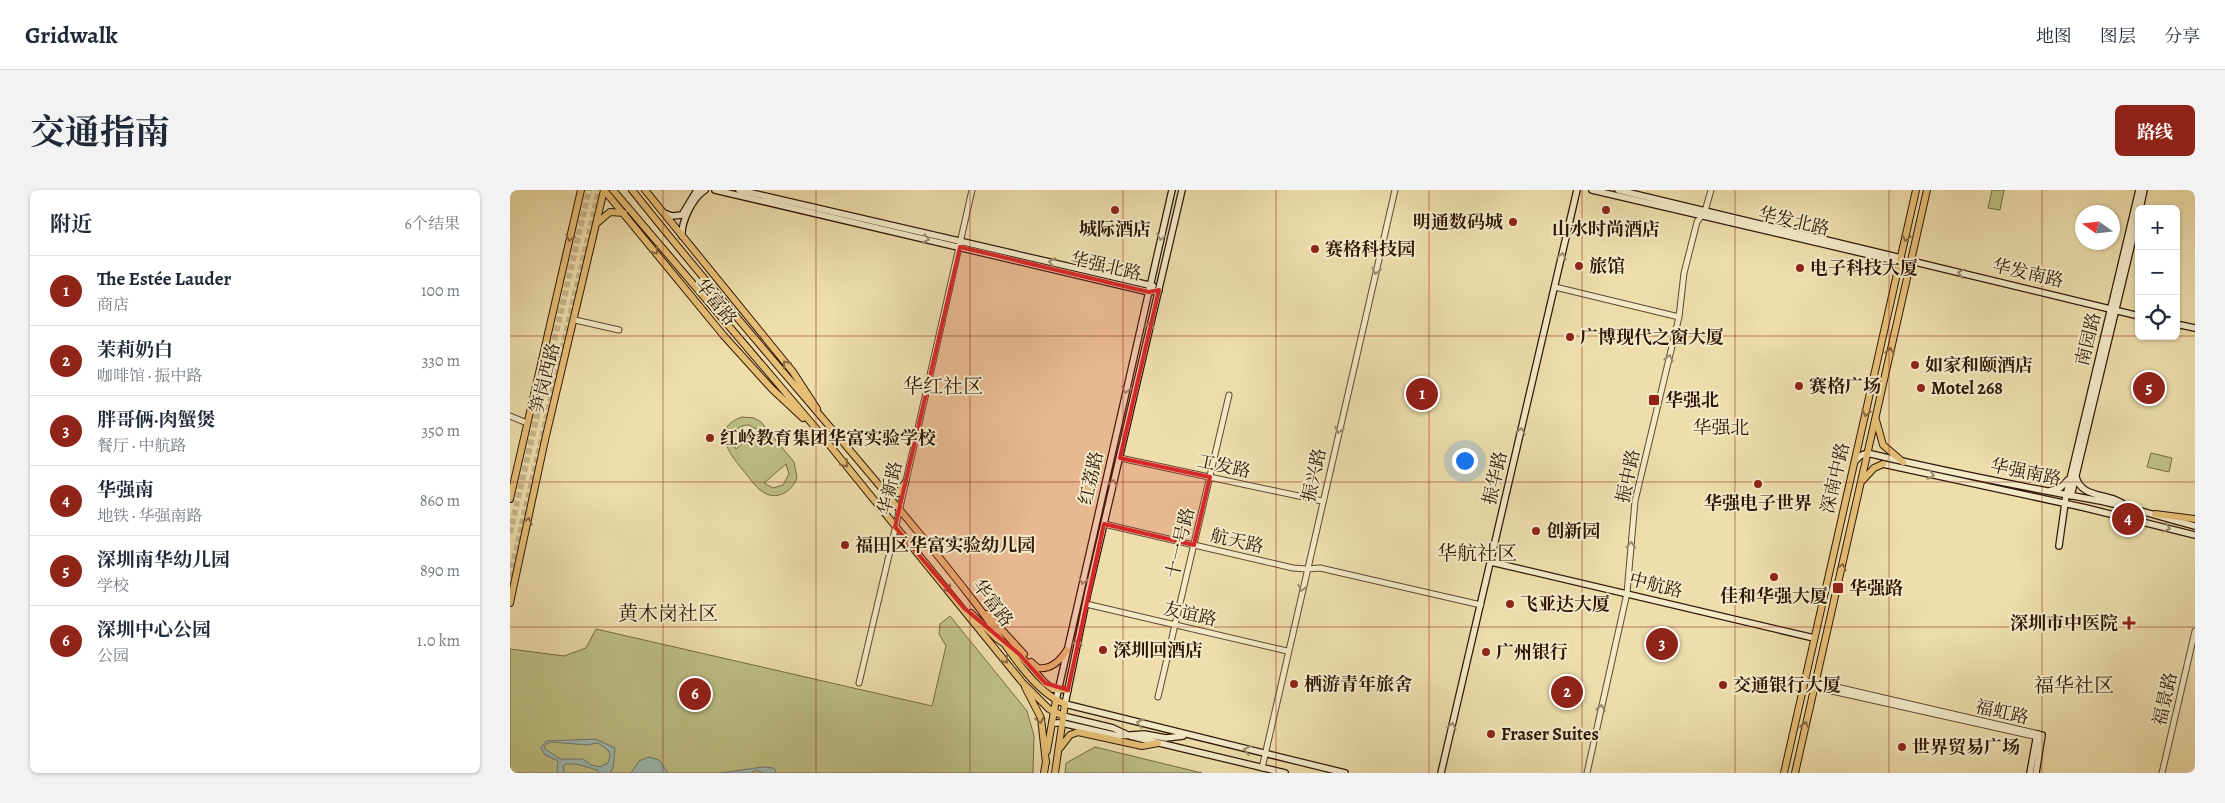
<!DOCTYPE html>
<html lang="zh">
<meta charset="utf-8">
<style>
:root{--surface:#fff;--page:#f2f2f3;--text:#1f2937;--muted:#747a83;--line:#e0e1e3;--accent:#8f2418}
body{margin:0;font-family:Alegreya,"Noto Serif SC",serif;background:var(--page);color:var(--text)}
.controls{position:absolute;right:15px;top:15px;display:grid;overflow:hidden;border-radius:8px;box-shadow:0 1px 4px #0004}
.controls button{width:45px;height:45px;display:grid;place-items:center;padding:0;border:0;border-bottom:1px solid var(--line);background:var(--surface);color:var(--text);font:25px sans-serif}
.compass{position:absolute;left:1565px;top:15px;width:45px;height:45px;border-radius:50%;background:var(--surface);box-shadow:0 1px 4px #0004;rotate:284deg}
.you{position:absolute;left:954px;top:270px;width:18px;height:18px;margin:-12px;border:4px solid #fff;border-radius:50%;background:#1a73e8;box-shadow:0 0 0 8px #1a73e833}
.badge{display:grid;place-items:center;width:32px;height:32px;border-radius:50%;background:var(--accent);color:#fff;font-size:16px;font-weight:700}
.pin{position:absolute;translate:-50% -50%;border:2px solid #fff;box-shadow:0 1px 5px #0006}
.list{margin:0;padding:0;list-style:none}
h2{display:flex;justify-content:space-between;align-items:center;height:65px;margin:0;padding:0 20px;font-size:21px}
h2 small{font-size:16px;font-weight:400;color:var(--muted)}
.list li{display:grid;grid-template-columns:32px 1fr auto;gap:15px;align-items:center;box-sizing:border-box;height:70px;padding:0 20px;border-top:1px solid var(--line)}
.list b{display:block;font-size:19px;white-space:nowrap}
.list p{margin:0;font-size:16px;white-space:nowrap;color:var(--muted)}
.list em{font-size:16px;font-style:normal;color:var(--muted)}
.icon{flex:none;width:28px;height:28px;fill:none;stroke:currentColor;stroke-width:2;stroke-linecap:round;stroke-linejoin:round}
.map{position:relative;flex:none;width:1685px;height:583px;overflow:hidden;border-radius:8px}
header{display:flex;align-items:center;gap:30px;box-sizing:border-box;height:70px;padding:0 25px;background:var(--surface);border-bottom:1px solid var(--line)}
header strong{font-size:24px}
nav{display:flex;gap:28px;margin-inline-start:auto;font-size:18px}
.intro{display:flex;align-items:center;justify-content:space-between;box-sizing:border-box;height:120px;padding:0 30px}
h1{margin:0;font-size:35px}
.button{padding:12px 22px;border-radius:8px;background:var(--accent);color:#fff;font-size:18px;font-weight:700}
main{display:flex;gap:30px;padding:0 30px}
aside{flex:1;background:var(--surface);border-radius:8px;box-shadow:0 1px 4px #0004}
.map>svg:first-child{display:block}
</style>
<header>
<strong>Gridwalk</strong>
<nav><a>地图</a><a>图层</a><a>分享</a></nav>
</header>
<div class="intro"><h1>交通指南</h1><a class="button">路线</a></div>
<main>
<aside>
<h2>附近<small>6个结果</small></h2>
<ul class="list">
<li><span class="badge">1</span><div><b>The Estée Lauder</b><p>商店</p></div><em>100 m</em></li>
<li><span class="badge">2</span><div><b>茉莉奶白</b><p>咖啡馆 · 振中路</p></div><em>330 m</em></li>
<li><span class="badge">3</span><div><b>胖哥俩·肉蟹煲</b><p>餐厅 · 中航路</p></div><em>350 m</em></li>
<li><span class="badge">4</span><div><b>华强南</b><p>地铁 · 华强南路</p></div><em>860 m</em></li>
<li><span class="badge">5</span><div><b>深圳南华幼儿园</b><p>学校</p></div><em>890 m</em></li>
<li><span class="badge">6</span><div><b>深圳中心公园</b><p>公园</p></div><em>1.0 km</em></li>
</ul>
</aside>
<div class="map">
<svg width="1685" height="583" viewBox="0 0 1685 583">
<rect width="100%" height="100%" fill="#eddeab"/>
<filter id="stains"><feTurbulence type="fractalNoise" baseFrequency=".004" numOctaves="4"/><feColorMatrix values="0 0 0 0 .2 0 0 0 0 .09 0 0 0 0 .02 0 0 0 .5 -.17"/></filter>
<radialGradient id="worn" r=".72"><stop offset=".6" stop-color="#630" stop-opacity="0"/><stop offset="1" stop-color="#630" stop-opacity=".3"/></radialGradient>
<path fill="#bdc086" stroke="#766b47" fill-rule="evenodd" d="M1482 0H1494L1490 20 1478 18Z
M232 227 244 228 251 232 284 272 287 288C282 302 266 311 253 302 245 297 239 287 232 279 219 263 200 238 232 227ZM239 235 248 240 226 259C219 247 225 235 239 235ZM276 274 279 284 273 295 263 298 254 293Z
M1641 263 1662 268 1659 282 1637 277Z
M440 426 517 521 524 546 523 583H0V459L54 466 76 458 86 439 422 516 436 456 429 444 430 434Z
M585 557 692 583H555L556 573Z"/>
<path fill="#9dbab3" stroke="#71786f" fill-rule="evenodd" d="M86 549 105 558 103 578 100 583H89L87 580 66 574H56L53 576 54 583H47L48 571 35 565 31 558 36 551ZM42 552 76 555 88 553 98 560 100 565 98 573 90 577 81 575 73 569H50L34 558 36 554Z
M139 567 149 570 158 583H121L129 571Z
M253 577 263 578 266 580 265 583H254L246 580 241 583H210Z"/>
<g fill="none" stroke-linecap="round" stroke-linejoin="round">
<path stroke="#c7b68a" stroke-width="6" stroke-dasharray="6 3" stroke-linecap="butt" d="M0 343 79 0
M0 387 89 0"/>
<defs>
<path id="tertiary" d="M1045 97 1169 127
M65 130 109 140
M0 226 17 233
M610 268 812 311
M594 334 783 378 796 379 810 378 971 415
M576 414 777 461
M1305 492 1529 544
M349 493 381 357 462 0
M1304 497 1528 547
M648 507 719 205
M752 578 885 0
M1077 583 1117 403 1125 311 1169 127 1174 83 1187 32 1195 21 1201 0
M1652 583 1685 441"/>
<path id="secondary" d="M205 0 639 102 649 100
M229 0 643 96
M672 0 578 402 555 514 835 583
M1082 0 1390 72
M1108 0 1391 68
M1630 19 1634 0
M154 23 162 26 172 25 187 0
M172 46C171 32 183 7 195 0
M1401 71 1629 126
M1666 134 1685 138
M1345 271 1350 266 1357 263C1433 281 1509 296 1585 310 1619 316 1652 328 1685 336
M1373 274 1576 318 1685 345
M1566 287C1572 310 1601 302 1616 316
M1539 301 1550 298 1558 290
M1561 306 1629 23
M1549 356 1556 306 1629 0
M981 372 1304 448
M546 510 662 0
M553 526 603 538 620 546 775 583
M542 533H552L608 546 634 544 656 548 673 546
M931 583 1067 0
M1520 583 1527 544
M1526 583 1532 545"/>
<path id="primary" d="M94 0 214 146 262 199 293 228
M103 0 304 236 512 492 539 519 553 526
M122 0C213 115 311 224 404 337 425 362 446 388 466 414 489 443 520 501 555 514L545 583
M135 0 283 182 307 219
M87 33 100 22 114 23
M1366 230 1373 255 1393 272
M1352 291 1364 278 1373 274
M372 298 388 303 395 293
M0 309 71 0
M1645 324 1685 329
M0 413 35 250 94 0
M461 423 486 448 509 464 535 493 543 499 558 500
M477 424 514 464
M521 472 528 478C541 480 550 471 557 460
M515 497 531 528 536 573
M550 558 560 545 568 542 632 556 648 553
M537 561 546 510
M534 583 536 571
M1274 583 1406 0
M1285 583 1417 0"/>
</defs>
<use href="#tertiary" stroke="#5f4831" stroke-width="7"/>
<use href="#secondary" stroke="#301608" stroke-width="8"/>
<use href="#primary" stroke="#301608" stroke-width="8"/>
<use href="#tertiary" stroke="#f3eac8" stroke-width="5"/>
<use href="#secondary" stroke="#f3eac8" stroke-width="5.5"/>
<use href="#primary" stroke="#e6bf76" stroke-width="6"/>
</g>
<defs><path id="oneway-chevron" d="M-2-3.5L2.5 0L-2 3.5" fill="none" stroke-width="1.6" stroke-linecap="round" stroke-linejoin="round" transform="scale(1.25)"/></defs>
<g stroke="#9b8b72">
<use href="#oneway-chevron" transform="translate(651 47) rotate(103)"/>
<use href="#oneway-chevron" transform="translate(416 49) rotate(13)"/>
<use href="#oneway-chevron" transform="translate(1052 66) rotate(-77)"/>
<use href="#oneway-chevron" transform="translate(542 72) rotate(-167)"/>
<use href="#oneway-chevron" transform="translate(866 81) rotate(103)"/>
<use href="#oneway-chevron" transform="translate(1451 83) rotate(-167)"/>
<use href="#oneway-chevron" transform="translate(640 135) rotate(-77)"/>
<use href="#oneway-chevron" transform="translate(1159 168) rotate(-77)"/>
<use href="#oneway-chevron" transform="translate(616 200) rotate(102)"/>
<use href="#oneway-chevron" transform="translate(829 240) rotate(103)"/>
<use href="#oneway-chevron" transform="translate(1011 241) rotate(-77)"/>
<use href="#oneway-chevron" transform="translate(1421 285) rotate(12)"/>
<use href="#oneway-chevron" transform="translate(603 293) rotate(-77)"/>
<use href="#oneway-chevron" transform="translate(1657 338) rotate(14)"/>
<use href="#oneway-chevron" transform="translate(1121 355) rotate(-86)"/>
<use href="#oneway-chevron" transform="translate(573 391) rotate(103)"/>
<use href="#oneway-chevron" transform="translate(792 398) rotate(103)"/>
<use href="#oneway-chevron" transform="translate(568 452) rotate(-77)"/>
<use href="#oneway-chevron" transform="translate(1091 518) rotate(-79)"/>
<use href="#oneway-chevron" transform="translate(630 533) rotate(-166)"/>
<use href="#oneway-chevron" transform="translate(942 536) rotate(-77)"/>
<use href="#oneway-chevron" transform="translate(737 560) rotate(-166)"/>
</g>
<g stroke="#8b6a3f">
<use href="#oneway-chevron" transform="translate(60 48) rotate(103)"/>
<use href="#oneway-chevron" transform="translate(1396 48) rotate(102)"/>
<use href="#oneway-chevron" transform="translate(145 61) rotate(51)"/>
<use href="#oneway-chevron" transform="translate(1380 161) rotate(-77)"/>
<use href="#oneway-chevron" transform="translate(276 174) rotate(-129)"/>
<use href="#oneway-chevron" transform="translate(1356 223) rotate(103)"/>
<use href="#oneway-chevron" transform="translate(335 274) rotate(51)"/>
<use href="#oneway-chevron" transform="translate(18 331) rotate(-78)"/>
<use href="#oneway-chevron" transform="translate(1332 377) rotate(-77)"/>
<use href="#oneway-chevron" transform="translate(438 399) rotate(51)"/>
<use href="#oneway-chevron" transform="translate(495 470) rotate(52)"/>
<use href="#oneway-chevron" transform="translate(530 530) rotate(77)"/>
<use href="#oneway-chevron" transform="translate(1295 535) rotate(-78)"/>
</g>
<path fill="#d62828" fill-opacity="0.2" stroke="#d62828" stroke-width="4" stroke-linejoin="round" d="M450 57 639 102 649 100 610 268 700 287 684 355 594 334 558 500 535 493 509 464 454 418 385 337Z"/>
<path fill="none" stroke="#8f2418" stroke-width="1" stroke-opacity="0.55" d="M153 0V583M306 0V583M460 0V583M613 0V583M766 0V583M919 0V583M1072 0V583M1225 0V583M1379 0V583M1532 0V583M0 146H1629M1666 146H1685M0 292H1685M0 437H1685"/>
<g fill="#8f2418" stroke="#f3eac8" stroke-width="2">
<circle cx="605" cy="20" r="5"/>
<circle cx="1096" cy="20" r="5"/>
<circle cx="1003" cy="32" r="5"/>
<circle cx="805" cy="59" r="5"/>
<circle cx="1069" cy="76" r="5"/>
<circle cx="1290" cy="78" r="5"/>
<circle cx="1060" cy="147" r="5"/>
<circle cx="1405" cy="175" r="5"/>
<circle cx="1289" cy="196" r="5"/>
<circle cx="1411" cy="198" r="5"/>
<rect x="1138" y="204" width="12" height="12" rx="2.5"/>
<circle cx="200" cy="248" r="5"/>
<circle cx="1248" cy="294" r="5"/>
<circle cx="1026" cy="341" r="5"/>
<circle cx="335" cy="355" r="5"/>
<circle cx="1264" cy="387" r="5"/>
<rect x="1322" y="392" width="12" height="12" rx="2.5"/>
<circle cx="1000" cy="414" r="5"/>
<path d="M1616.5 425.5h5v5h5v5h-5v5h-5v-5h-5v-5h5z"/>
<circle cx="593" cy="460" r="5"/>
<circle cx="976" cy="462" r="5"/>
<circle cx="784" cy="494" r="5"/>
<circle cx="1213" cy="495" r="5"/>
<circle cx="981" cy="544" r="5"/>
<circle cx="1392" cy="557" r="5"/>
</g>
<g text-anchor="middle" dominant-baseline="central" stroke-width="4" stroke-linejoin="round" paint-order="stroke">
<g font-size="18" fill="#301608" stroke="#f3eac8">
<text transform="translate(1284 31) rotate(13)">华发北路</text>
<text transform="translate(596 76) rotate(13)">华强北路</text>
<text transform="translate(1518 83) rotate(13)">华发南路</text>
<text transform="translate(206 112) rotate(51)">华富路</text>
<text transform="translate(1578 149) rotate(-76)">南园路</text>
<text transform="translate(35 188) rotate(-76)">笋岗西路</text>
<text transform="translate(714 276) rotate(12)">工发路</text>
<text transform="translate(1516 282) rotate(12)">华强南路</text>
<text transform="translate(804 285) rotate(-77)">振兴路</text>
<text transform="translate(1118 286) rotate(-78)">振中路</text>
<text transform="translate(581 288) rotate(-77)">红荔路</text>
<text transform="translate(985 288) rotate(-77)">振华路</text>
<text transform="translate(1325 288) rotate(-77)">深南中路</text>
<text transform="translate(380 298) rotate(-77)">华新路</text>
<text transform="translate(727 351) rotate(13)">航天路</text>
<text transform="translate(670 353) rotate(-77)">十一号路</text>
<text transform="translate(1146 395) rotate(14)">中航路</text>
<text transform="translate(483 413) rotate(53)">华富路</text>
<text transform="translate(680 424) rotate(13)">友谊路</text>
<text transform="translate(1655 509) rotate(-77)">福景路</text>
<text transform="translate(1492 522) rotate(13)">福虹路</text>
</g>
<g font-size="18" font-weight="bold" fill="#301608" stroke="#f3eac8" text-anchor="start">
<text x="993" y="32" text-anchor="end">明通数码城</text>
<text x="605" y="39" text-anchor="middle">城际酒店</text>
<text x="1096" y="39" text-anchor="middle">山水时尚酒店</text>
<text x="815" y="59">赛格科技园</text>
<text x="1079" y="76">旅馆</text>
<text x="1300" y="78">电子科技大厦</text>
<text x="1070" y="147">广博现代之窗大厦</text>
<text x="1415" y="175">如家和颐酒店</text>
<text x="1299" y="196">赛格广场</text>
<text x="1421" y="198">Motel 268</text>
<text x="1155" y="210">华强北</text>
<text x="210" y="248">红岭教育集团华富实验学校</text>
<text x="1248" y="313" text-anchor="middle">华强电子世界</text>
<text x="1036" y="341">创新园</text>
<text x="345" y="355">福田区华富实验幼儿园</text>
<text x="1339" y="398">华强路</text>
<text x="1264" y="406" text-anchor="middle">佳和华强大厦</text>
<text x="1010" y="414">飞亚达大厦</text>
<text x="1608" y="433" text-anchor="end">深圳市中医院</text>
<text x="603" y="460">深圳回酒店</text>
<text x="986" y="462">广州银行</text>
<text x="794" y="494">栖游青年旅舍</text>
<text x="1223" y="495">交通银行大厦</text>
<text x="991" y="544">Fraser Suites</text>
<text x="1402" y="557">世界贸易广场</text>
</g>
<g font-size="19" fill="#301608" stroke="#f3eac8">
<text x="1211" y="238">华强北</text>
</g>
<g font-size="20" fill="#301608" stroke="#f3eac8">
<text x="433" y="196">华红社区</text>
<text x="967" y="363">华航社区</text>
<text x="158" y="423">黄木岗社区</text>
<text x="1564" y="495">福华社区</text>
</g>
</g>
<rect width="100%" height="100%" filter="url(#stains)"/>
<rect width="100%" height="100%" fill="url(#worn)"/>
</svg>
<div class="controls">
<button>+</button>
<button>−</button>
<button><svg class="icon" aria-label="locate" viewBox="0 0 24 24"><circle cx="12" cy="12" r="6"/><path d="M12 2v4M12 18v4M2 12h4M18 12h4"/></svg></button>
</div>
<svg class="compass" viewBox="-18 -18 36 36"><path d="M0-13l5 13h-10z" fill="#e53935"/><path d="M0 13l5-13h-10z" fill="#747a83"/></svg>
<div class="you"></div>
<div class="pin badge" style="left:912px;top:204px">1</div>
<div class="pin badge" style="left:1057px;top:502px">2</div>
<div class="pin badge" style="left:1152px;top:454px">3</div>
<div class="pin badge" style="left:1618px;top:329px">4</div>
<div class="pin badge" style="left:1639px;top:198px">5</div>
<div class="pin badge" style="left:185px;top:504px">6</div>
</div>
</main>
